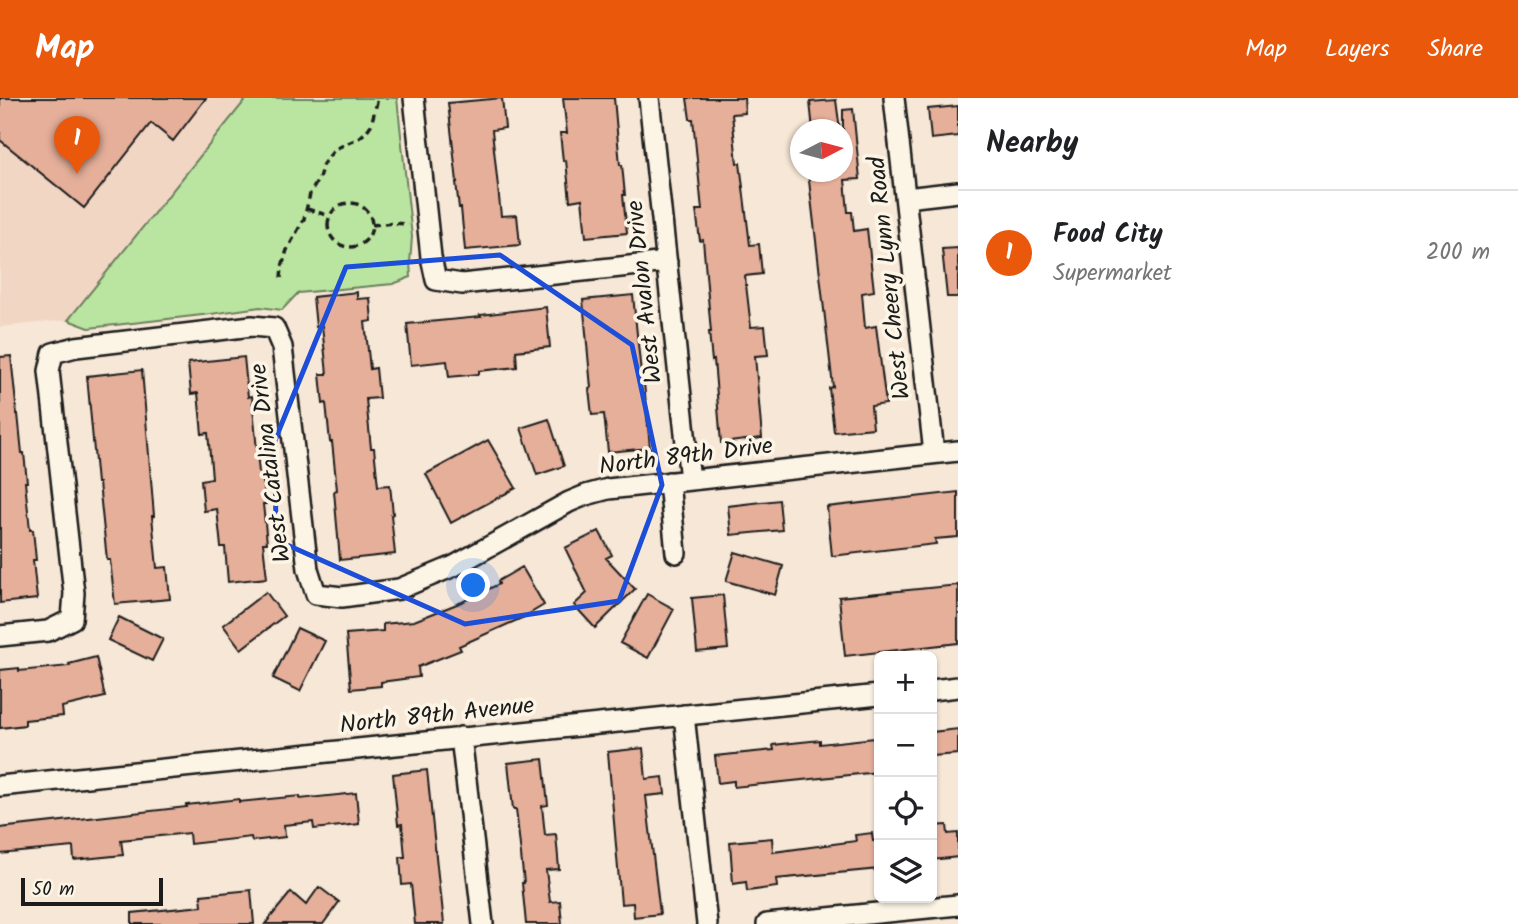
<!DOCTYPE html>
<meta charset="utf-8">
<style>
:root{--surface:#fff;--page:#f6f6f6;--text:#202124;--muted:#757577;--line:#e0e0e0;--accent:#ea580c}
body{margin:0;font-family:Kalam,sans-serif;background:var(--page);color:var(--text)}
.controls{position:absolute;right:21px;bottom:21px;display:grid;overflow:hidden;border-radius:10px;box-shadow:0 2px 5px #0004}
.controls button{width:63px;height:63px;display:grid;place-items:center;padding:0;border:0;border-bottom:2px solid var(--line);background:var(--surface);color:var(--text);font:35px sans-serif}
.compass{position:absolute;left:790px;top:21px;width:63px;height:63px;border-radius:50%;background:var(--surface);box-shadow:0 2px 5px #0004;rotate:84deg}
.scale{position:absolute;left:21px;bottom:18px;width:142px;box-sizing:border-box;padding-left:7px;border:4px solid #1c1c1c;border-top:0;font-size:19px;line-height:24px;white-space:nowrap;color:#1c1c1c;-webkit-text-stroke:5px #fcf5e5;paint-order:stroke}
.you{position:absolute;left:474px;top:488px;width:24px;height:24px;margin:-18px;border:5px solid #fff;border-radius:50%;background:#1a73e8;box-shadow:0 0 0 10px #1a73e833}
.badge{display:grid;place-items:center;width:46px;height:46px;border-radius:50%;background:var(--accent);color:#fff;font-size:23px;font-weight:700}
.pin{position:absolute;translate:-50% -58px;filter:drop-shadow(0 2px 4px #0008)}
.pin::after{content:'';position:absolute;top:37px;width:24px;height:21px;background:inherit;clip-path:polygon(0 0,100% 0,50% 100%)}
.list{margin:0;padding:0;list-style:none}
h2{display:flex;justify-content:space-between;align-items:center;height:91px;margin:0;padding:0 28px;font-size:30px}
h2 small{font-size:23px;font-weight:400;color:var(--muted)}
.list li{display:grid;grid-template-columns:46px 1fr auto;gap:21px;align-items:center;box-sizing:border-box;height:126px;padding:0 28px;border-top:2px solid var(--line)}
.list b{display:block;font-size:26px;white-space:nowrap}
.list p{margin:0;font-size:23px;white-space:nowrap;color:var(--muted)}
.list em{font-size:23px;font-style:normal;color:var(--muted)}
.icon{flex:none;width:38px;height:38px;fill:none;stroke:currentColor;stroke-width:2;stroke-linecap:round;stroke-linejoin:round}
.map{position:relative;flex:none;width:958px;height:826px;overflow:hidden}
header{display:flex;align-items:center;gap:42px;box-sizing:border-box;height:98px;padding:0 35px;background:var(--accent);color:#fff}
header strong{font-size:33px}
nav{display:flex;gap:38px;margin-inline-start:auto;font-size:24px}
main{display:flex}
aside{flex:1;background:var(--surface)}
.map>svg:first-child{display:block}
</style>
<header>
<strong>Map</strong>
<nav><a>Map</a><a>Layers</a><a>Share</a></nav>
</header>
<main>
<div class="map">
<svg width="958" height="826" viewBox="0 0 958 826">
<rect width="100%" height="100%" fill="#f7e7d6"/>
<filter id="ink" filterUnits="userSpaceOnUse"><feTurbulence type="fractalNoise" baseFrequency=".0143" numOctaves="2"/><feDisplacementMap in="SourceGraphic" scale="14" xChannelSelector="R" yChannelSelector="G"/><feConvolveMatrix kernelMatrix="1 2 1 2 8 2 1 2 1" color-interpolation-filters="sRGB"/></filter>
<g filter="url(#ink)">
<path fill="#f2d6c4" d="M0 0H247L68 222 0 229Z"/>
<path fill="#bae5a1" stroke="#6b805e" stroke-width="2" d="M247 0H397L412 139 410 165 411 179 393 186 298 195 282 212 260 209 211 216 89 230 68 222Z"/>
<path fill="#e5af9a" stroke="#1c1c1c" stroke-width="2" d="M0 0H206L173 43 151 25 84 110 0 42Z
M502 0 505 30 492 32 501 118 517 117 520 147 465 152 461 110H459L456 84H457L448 5Z
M563 0H614L620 67H622L625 97H623L627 135 586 139 582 101 570 103 566 62 563 63 560 35H567Z
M687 0H744L745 15 732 16 737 65H740L750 147 759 146 762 176 745 178 751 229 765 228 768 257 755 258 762 340 721 345 714 262 712 263 709 234H711L703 142 700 143 696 112H702L693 21H690Z
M836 2 840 32H813L810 4Z
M958 8V38L931 41 928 11Z
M853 11 860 81 845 82 848 114H852L854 133 867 131 874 193 862 195 865 230 876 228 886 306 871 308 873 330 834 334 829 290 833 289 808 74H843V12Z
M958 150V199H947L942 151Z
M357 194V201L370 200 372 223 365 224 370 271 376 270 379 300 366 301 371 350H374L378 388 390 387 393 416 391 417 395 456 340 462 334 393 337 392 332 344H330L326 305 323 306 320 276H327L322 228 316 229 313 199Z
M633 197 642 285H644L650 350 608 354 604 316 592 317 589 291 591 290 583 202Z
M546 209 550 249 516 253 517 269 479 273V276L449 279 447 263 411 267 407 226 481 219 480 217Z
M11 258 17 316H18L22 355H24L27 384H25L30 432H33L36 462H33L37 501 0 505V259Z
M244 259 248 299 252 298 259 375H262L266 406H263L267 445H263L267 480 228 484 225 449H221L217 411 204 413 201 382 212 380 208 335 202 336 198 295 191 296 188 265Z
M142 272 154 418H152L157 470 167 469 170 501 115 506 110 462H107L99 385H97L87 278Z
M549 321 564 368 537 377 521 330Z
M488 342 516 390 451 425 426 376Z
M958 394V439L935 441 936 446 832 458 827 409Z
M779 402 782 432 731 437 728 408Z
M599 433 612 457 606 460 635 491 595 530 574 507 587 495 565 450Z
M735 454 783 468 775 497 726 483Z
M522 469 544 507 524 519 459 548 461 552 418 569 419 579 381 584V588L351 591 346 536 383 533V526L414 523 462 504 499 486 498 483Z
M958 487V545L845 558 839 499Z
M266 494 284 518 241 551 223 527Z
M647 496 674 511 648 560 620 545Z
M723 497 728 551 697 554 692 500Z
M119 519 163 541 152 563 108 542Z
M297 530 325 543 300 593 273 580Z
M96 559 105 599 62 609 63 618 25 622V627L0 630V572L19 570V573L70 568 69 566Z
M958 631V656L932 658V634Z
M874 640 878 674 734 689V683L718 685 715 658 774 652 773 647 820 642V646Z
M643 650 646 681 663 679 665 696 646 698 660 816 634 819 633 805 621 806 608 654Z
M543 661 548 707 542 708 545 737 556 736 559 771 546 772 550 804 560 803 562 826H526L522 785H524L516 711H513L508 665Z
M427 672 440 797H441L444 826H415L411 786 402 787 400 759H405L402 726 398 727 393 676Z
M356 695 359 726 314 731 313 724 284 727 285 739 252 743 251 739 190 746 189 735 121 742 123 757 74 762 73 749 0 756V730L187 709 186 707 239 701V704L300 698V701Z
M947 727 948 736 958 735V759L932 762V728Z
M872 735 873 743H879V771L776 781 777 789 747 793 746 784 733 786 730 744 772 740 773 754 856 743 855 737Z
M319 789 339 804 323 826H265L291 794 306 807Z
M251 792 254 826H132V815L202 808 201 797Z"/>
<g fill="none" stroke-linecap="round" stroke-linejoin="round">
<defs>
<path id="street" d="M414 0 431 159 436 182 462 186 667 164
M649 0 690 382
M894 0 934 355
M906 100 958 94
M669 384 676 455
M0 538 48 533 72 521 74 495 49 273 53 255 76 249 252 228 274 230 282 249 308 471 316 496 342 499 399 491 454 468 569 404 586 397 608 391 958 353
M932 592 958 589
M684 617 707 826
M461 639 483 826
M0 688 879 597
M767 826 958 807"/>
</defs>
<use href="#street" stroke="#1c1c1c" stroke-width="24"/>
<path stroke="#1c1c1c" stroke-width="3.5" stroke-dasharray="7 5" stroke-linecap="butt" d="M328 127a22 22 0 1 1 44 0a22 22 0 1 1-44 0Z
M307 111 330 118
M372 127 394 125 408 126
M281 180 282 169 287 152 304 121 310 96 319 80 323 66 335 51 359 40 366 34 371 27 378 0"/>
<use href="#street" stroke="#fcf5e5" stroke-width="19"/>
</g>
</g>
<path fill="none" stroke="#1d4ed8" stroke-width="5" stroke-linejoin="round" d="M500 157 632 247 662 387 619 503 465 526 276 442 275 342 346 169Z"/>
<g text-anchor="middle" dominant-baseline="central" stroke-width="7" stroke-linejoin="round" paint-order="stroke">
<g font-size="24" fill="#1c1c1c" stroke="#fcf5e5">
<text transform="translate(890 180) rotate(-96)">West Cheery Lynn Road</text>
<text transform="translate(645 194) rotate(-96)">West Avalon Drive</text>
<text transform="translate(686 359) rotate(-7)">North 89th Drive</text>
<text transform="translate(271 365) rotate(-97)">West Catalina Drive</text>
<text transform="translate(437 618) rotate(-6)">North 89th Avenue</text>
</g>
</g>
</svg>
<div class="controls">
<button>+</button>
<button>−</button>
<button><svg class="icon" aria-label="locate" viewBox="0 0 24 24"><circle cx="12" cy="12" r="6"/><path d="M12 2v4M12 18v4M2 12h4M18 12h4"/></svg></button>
<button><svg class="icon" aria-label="layers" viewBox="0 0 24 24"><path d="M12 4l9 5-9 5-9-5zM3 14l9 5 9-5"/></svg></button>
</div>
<svg class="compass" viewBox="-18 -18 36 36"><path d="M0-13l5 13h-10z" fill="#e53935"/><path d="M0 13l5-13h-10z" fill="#757577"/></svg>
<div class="scale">50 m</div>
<div class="you"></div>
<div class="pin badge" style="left:77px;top:76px">1</div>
</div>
<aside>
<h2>Nearby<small></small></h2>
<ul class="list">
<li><span class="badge">1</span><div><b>Food City</b><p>Supermarket</p></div><em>200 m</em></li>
</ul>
</aside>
</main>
